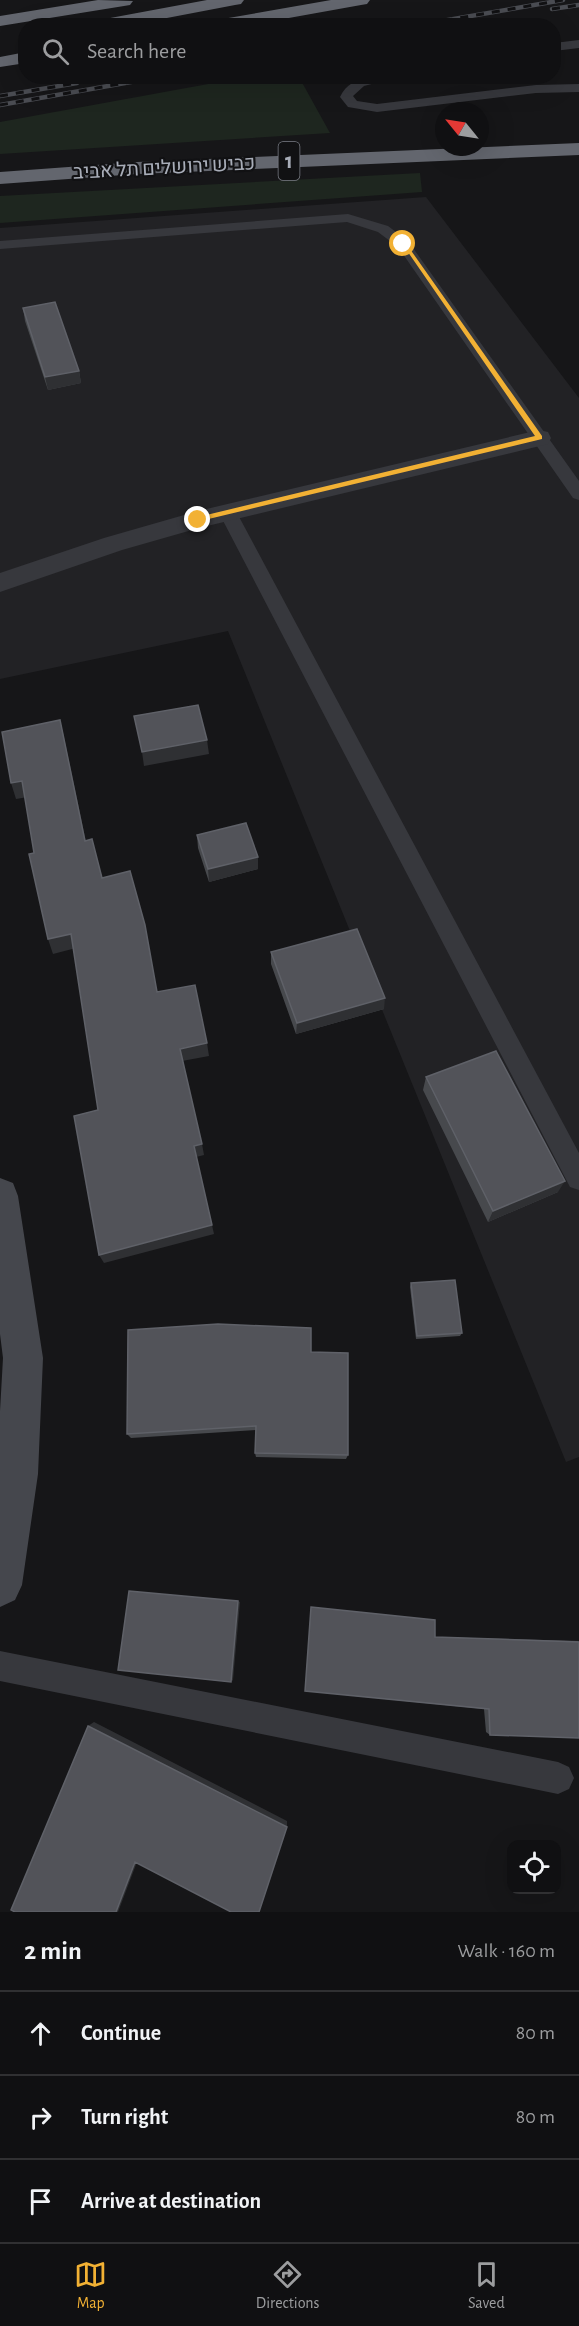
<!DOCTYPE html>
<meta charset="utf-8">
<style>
:root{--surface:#101012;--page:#1e1e20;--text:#f1f3f6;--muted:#9c9d9f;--line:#303032;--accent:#f2b134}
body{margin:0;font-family:"Alegreya Sans",Heebo,sans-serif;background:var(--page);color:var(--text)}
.controls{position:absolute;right:18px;bottom:18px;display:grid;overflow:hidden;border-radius:12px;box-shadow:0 6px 24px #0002}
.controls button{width:54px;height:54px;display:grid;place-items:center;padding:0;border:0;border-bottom:2px solid var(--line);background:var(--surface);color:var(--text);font:30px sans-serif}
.compass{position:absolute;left:435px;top:102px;width:54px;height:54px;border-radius:50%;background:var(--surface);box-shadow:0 6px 24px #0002;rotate:300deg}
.stop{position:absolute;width:18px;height:18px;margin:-14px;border:4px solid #f2b134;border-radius:50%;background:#fff}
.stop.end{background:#f2b134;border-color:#fff;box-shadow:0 2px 6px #0008}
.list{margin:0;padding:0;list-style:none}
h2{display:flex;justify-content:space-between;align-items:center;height:78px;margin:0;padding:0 24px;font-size:26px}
h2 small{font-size:20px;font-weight:400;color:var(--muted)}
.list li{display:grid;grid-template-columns:39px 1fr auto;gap:18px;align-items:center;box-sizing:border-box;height:84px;padding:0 24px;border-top:2px solid var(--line)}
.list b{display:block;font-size:22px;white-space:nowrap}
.list em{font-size:20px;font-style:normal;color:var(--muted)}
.icon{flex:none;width:33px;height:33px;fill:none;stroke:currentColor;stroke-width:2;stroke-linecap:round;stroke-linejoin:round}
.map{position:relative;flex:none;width:579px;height:1912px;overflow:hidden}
.search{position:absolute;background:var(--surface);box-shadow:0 6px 24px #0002;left:18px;right:18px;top:18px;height:66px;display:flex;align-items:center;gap:15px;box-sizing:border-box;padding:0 21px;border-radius:24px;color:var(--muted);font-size:22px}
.sheet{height:330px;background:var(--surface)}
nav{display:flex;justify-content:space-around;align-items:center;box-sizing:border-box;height:84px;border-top:2px solid var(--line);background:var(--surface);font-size:16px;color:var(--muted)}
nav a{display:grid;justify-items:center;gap:3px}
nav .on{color:var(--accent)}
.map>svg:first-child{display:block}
</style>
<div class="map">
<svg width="579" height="1912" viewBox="0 0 579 1912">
<rect width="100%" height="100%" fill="#161618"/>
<path fill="#222225" d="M426 197 579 398V1457L566 1462 228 631 0 679V228Z"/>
<path fill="#1e261f" d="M252 76 299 77 330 133 0 154V122Z
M420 173 422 192 0 223V196Z"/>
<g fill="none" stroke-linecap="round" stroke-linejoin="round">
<path fill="#37383d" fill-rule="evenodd" d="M579 40V48L554 51V43Z
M370 76H402L364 86 353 96 357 101 377 104 536 85 579 84V92L536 93 377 112 348 107 340 97C346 84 356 80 370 76Z
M348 214 388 226 408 241 579 481V500L573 498 398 247 378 232 347 222 0 249V241Z
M228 507 234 509 237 513 579 1153V1190L570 1187 219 513 222 509Z
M0 1651 558 1762 569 1767 574 1778 569 1789 558 1794 0 1681Z"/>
<path fill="#37383d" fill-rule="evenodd" d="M539 430 548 432 551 438 548 444 199 528 122 550 0 592V573L104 538 198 511Z"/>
<path fill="#45474d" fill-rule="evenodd" d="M0 1178 13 1183 18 1196 43 1358 38 1474 22 1585 15 1600 0 1607V1411L3 1358 0 1334Z"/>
<path fill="#63666e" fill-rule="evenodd" d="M98 0 133 1 130 5 124 6 0 26V16Z
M207 0H244L241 4 235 5 125 26H86L94 21Z
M331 0H370L367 4 361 5 244 26H203L211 21Z
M26 52V63L0 67V57Z
M579 143V155L137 174 0 184V172L137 162Z"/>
<defs>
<path id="rail" d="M552 9 579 5
M413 26 563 0
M0 96 77 83
M0 105 165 76"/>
</defs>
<use href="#rail" stroke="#4a4c52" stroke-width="4.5"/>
<use href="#rail" stroke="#111113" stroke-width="3" stroke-dasharray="8" stroke-linecap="butt"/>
</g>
<path fill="#47494d" d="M23 308 79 371 81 383 48 390 25 321Z
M197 835 258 869 209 882 198 848Z
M271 952 384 1009 296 1034 271 964Z
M426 1077 558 1192 488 1222 423 1090Z
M411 1283 462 1333 460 1336 416 1339 410 1287Z
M311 1352 348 1455 346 1459 256 1457 255 1453 256 1430 131 1438 127 1434Z
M311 1607 435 1637 579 1641 490 1735 486 1732 484 1709 305 1691Z"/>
<path fill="#2f3033" d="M79 371 81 383 48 390 45 377Z
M60 720 64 737 89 856 85 841Z
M207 740 209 754 144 766 142 752Z
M22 781 28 797 16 799 11 783Z
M258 857V869L209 882 208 869Z
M71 934 76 948 53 954 48 939Z
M385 998 384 1009 296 1034 297 1023Z
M207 1043 209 1056 182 1061 180 1049Z
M202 1144 204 1155 196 1157 194 1146Z
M565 1181 558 1192 488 1222 493 1211Z
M212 1225 214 1234 104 1263 99 1255Z
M238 1601 240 1602 233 1680 231 1682Z
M94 1722 287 1821V1827L88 1726Z
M140 1854 118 1912H116L135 1862Z"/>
<path fill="#525359" stroke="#5f6168" stroke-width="1.5" d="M55 302 79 371 45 377 23 308Z
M198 705 207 740 142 752 134 716Z
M60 720 85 841 92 839 102 878 130 871 145 925 157 992 195 985 207 1043 180 1049 202 1144 194 1146 212 1225 99 1255 74 1116 98 1110 71 934 48 939 29 854 34 853 22 781 11 783 2 732Z
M246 823 258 857 208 869 197 835Z
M357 929 385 998 297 1023 271 952Z
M496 1051 565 1181 493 1211 426 1077Z
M455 1280 462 1333 417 1336 411 1283Z
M218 1324 311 1328V1352L348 1353V1455L255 1453 256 1426 127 1434 128 1330Z
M129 1591 238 1601 231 1682 118 1670Z
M311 1607 435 1620V1637L579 1642V1738L490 1735 489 1709 305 1691Z
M88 1726 287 1827 259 1912H231L135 1862 116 1912H15L11 1910Z"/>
<path fill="#f2b134" d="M401 242H405L542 436V439L196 522 194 520 198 517 535 436Z"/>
<g text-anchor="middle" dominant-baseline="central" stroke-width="4.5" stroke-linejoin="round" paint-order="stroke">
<g font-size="20" fill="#a8adb8" stroke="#111113">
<text transform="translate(164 168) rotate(-3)">כביש ירושלים תל אביב</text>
</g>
<rect fill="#111113" stroke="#7b7e86" stroke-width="1.5" x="278.5" y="142" width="21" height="38" rx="4.5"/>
<g font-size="22" font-weight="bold" fill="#a8adb8">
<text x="289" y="161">1</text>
</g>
</g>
</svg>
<div class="controls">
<button><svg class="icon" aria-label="locate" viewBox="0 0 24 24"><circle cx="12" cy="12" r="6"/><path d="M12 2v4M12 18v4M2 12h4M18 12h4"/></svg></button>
</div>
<svg class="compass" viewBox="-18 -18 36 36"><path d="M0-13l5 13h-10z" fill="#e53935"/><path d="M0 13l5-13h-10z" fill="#9c9d9f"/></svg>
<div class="stop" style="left:403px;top:244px"></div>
<div class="stop end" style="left:198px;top:520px"></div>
<div class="search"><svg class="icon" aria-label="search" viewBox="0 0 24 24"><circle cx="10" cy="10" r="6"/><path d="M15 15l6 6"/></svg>Search here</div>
</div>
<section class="sheet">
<h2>2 min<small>Walk · 160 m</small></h2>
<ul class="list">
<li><svg class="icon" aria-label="ahead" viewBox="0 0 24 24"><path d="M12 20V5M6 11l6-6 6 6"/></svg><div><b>Continue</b></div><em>80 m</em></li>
<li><svg class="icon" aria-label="right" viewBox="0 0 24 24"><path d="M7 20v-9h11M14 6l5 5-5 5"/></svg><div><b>Turn right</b></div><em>80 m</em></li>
<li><svg class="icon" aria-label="arrive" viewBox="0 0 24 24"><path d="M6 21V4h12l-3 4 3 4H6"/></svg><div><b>Arrive at destination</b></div></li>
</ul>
</section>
<nav>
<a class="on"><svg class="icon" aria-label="map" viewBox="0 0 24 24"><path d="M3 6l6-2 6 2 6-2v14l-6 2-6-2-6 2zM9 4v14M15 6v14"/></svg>Map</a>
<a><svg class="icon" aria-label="directions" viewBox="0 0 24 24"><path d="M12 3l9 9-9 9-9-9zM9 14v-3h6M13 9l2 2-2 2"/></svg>Directions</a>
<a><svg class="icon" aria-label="saved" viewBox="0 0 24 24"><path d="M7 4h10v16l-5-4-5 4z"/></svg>Saved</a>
</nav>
